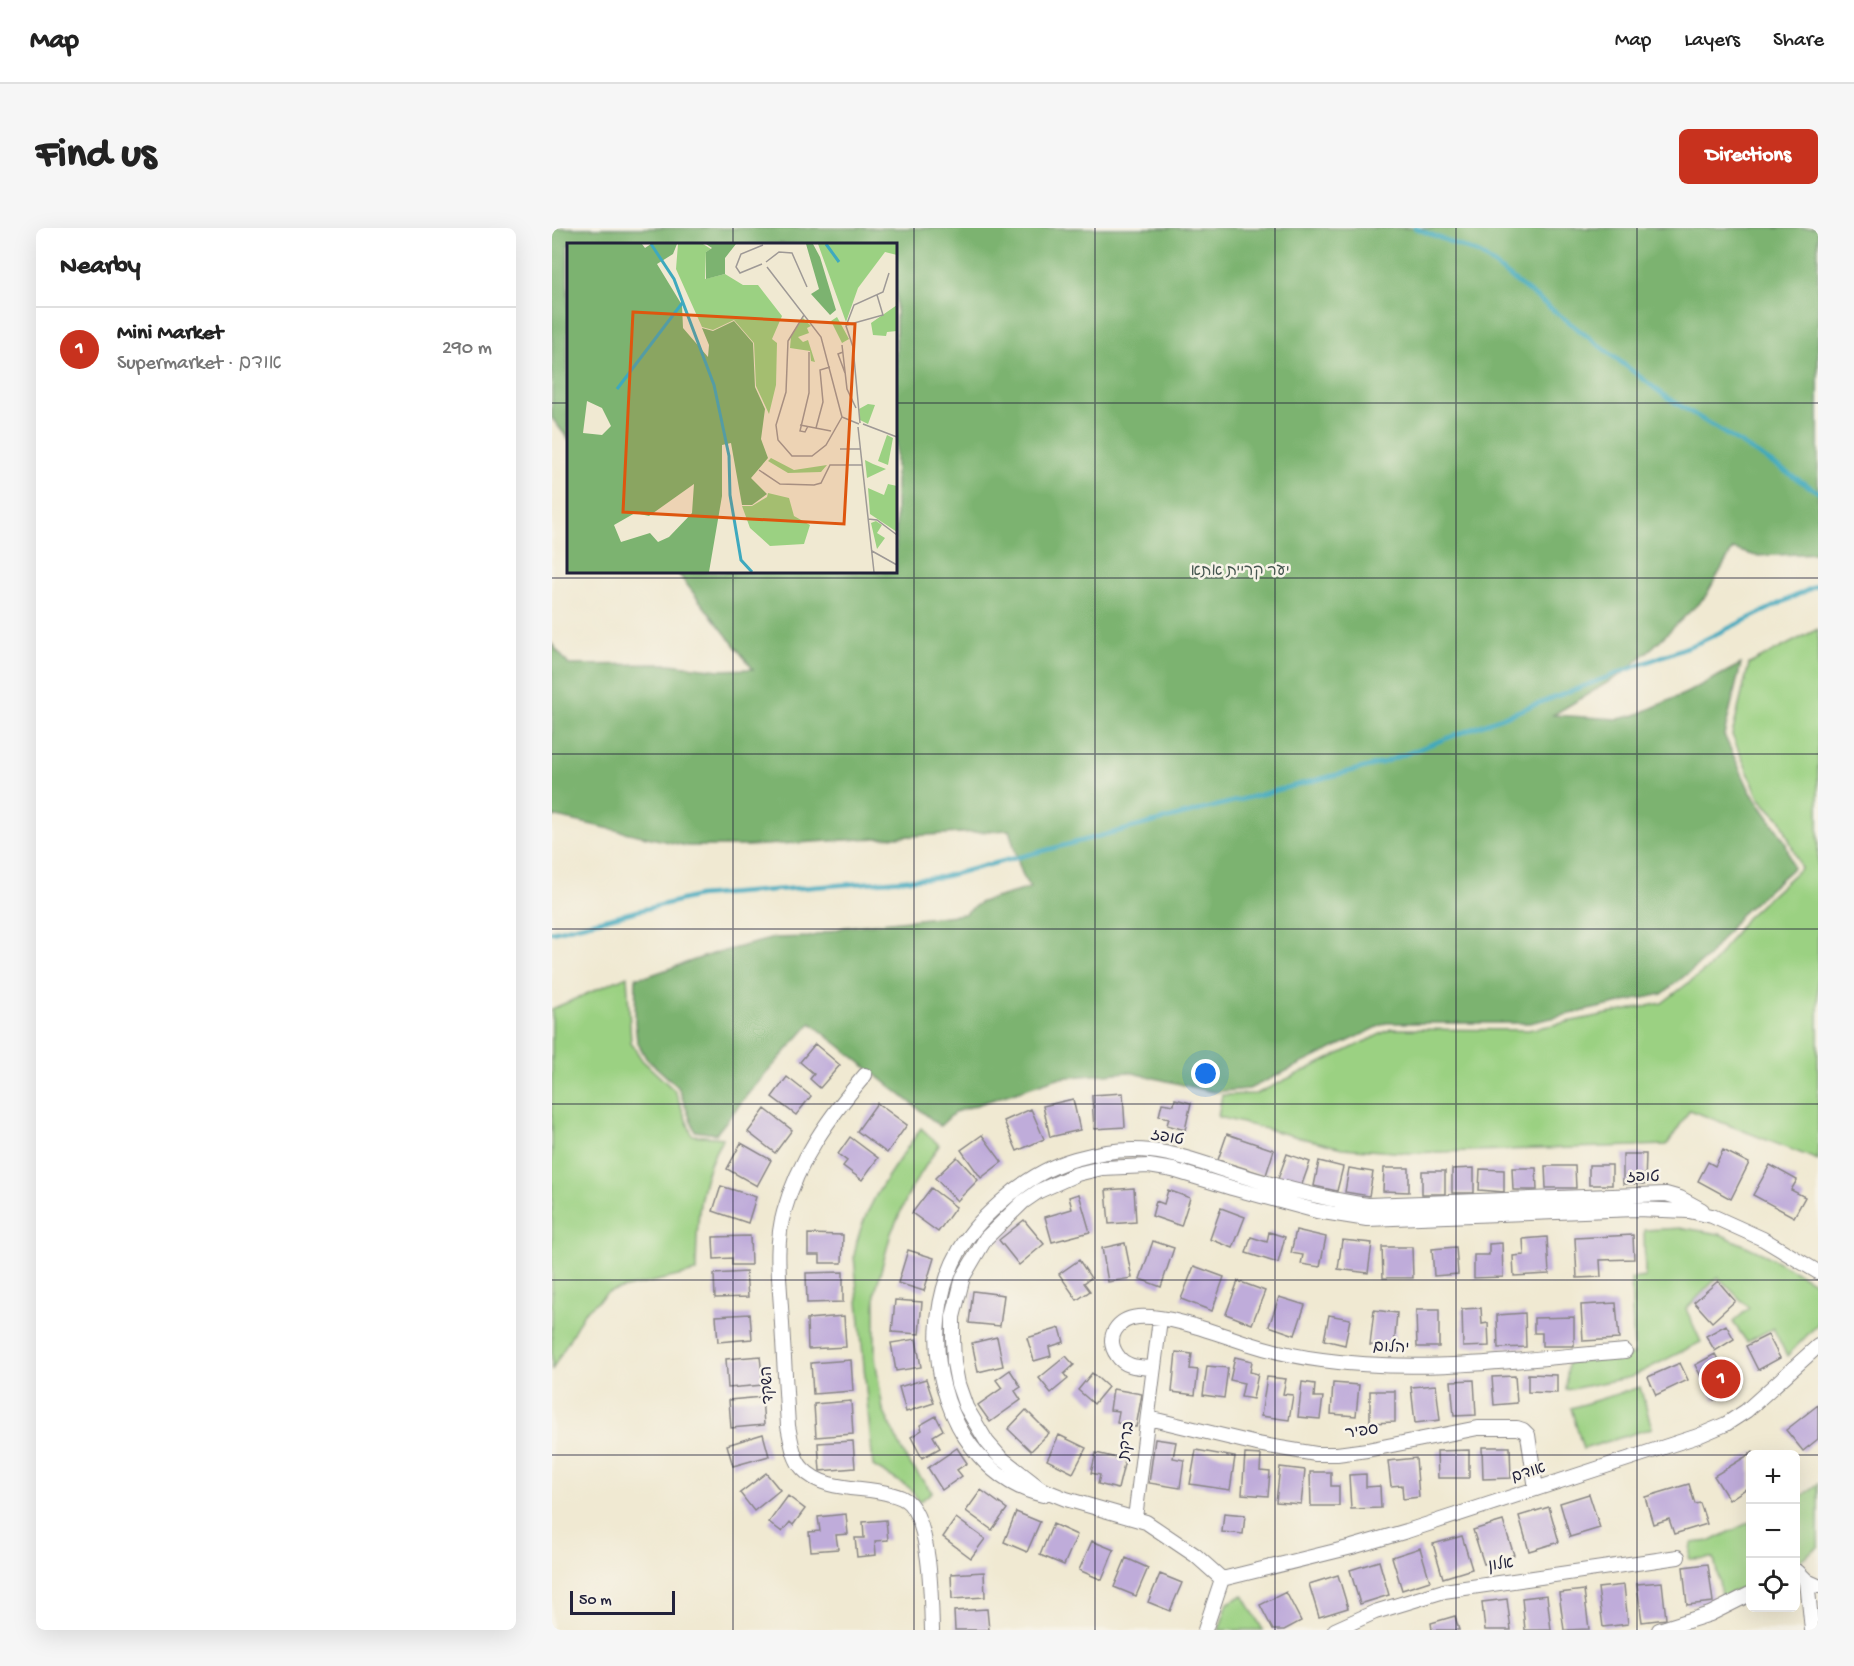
<!DOCTYPE html>
<meta charset="utf-8">
<style>
:root{--surface:#fff;--page:#f6f6f6;--text:#222;--muted:#767676;--line:#e0e0e0;--accent:#c8321e}
body{margin:0;font-family:"Gochi Hand","Playpen Sans Hebrew",sans-serif;background:var(--page);color:var(--text)}
.controls{position:absolute;right:18px;bottom:18px;display:grid;overflow:hidden;border-radius:9px;box-shadow:0 6px 24px #0002}
.controls button{width:54px;height:54px;display:grid;place-items:center;padding:0;border:0;border-bottom:2px solid var(--line);background:var(--surface);color:var(--text);font:30px sans-serif}
.scale{position:absolute;left:18px;bottom:15px;width:105px;box-sizing:border-box;padding-left:6px;border:3px solid #22223b;border-top:0;font-size:16px;line-height:21px;white-space:nowrap;color:#22223b;-webkit-text-stroke:4px #f7f3e8;paint-order:stroke}
.you{position:absolute;left:654px;top:846px;width:21px;height:21px;margin:-15px;border:4px solid #fff;border-radius:50%;background:#1a73e8;box-shadow:0 0 0 9px #1a73e833}
.badge{display:grid;place-items:center;width:39px;height:39px;border-radius:50%;background:var(--accent);color:#fff;font-size:20px;font-weight:700}
.pin{position:absolute;translate:-50% -50%;border:3px solid #fff;box-shadow:0 2px 6px #0006}
.list{margin:0;padding:0;list-style:none}
h2{display:flex;justify-content:space-between;align-items:center;height:78px;margin:0;padding:0 24px;font-size:26px}
h2 small{font-size:20px;font-weight:400;color:var(--muted)}
.list li{display:grid;grid-template-columns:39px 1fr auto;gap:18px;align-items:center;box-sizing:border-box;height:84px;padding:0 24px;border-top:2px solid var(--line)}
.list b{display:block;font-size:22px;white-space:nowrap}
.list p{margin:0;font-size:20px;white-space:nowrap;color:var(--muted)}
.list em{font-size:20px;font-style:normal;color:var(--muted)}
.icon{flex:none;width:33px;height:33px;fill:none;stroke:currentColor;stroke-width:2;stroke-linecap:round;stroke-linejoin:round}
.map{position:relative;flex:none;width:1266px;height:1402px;overflow:hidden;border-radius:9px}
header{display:flex;align-items:center;gap:36px;box-sizing:border-box;height:84px;padding:0 30px;background:var(--surface);border-bottom:2px solid var(--line)}
header strong{font-size:28px}
nav{display:flex;gap:33px;margin-inline-start:auto;font-size:21px}
.intro{display:flex;align-items:center;justify-content:space-between;box-sizing:border-box;height:144px;padding:0 36px}
h1{margin:0;font-size:42px}
.button{padding:15px 27px;border-radius:9px;background:var(--accent);color:#fff;font-size:21px;font-weight:700}
main{display:flex;gap:36px;padding:0 36px}
aside{flex:1;background:var(--surface);border-radius:9px;box-shadow:0 6px 24px #0002}
.map>svg:first-child{display:block}
</style>
<header>
<strong>Map</strong>
<nav><a>Map</a><a>Layers</a><a>Share</a></nav>
</header>
<div class="intro"><h1>Find us</h1><a class="button">Directions</a></div>
<main>
<aside>
<h2>Nearby<small></small></h2>
<ul class="list">
<li><span class="badge">1</span><div><b>Mini Market</b><p>Supermarket · אודם</p></div><em>290 m</em></li>
</ul>
</aside>
<div class="map">
<svg width="1266" height="1402" viewBox="0 0 1266 1402">
<rect width="100%" height="100%" fill="#f7f3e8"/>
<filter id="ink" filterUnits="userSpaceOnUse"><feTurbulence type="fractalNoise" baseFrequency=".0167" numOctaves="2"/><feDisplacementMap in="SourceGraphic" scale="12" xChannelSelector="R" yChannelSelector="G"/><feConvolveMatrix kernelMatrix="1 2 1 2 8 2 1 2 1" color-interpolation-filters="sRGB"/></filter>
<filter id="wash" filterUnits="userSpaceOnUse"><feTurbulence type="fractalNoise" baseFrequency=".008" numOctaves="4" result="noise"/><feDisplacementMap in="SourceGraphic" scale="24" xChannelSelector="R" yChannelSelector="G"/><feGaussianBlur stdDeviation="1.35" result="paint"/><feColorMatrix in="noise" values="0 0 0 0 0 0 0 0 0 0 0 0 0 0 0 0 0 1.4 0 .05"/><feComposite in="paint" operator="in"/></filter>
<g filter="url(#wash)">
<rect width="100%" height="100%" fill="#f0e9d2"/>
<path fill="#9bd182" stroke="#5e7a5e" stroke-width="1.5" d="M1266 401V932L1138 882 1115 917 856 925 790 920 666 889 670 867 704 866 839 801 976 802 1110 775 1160 737 1194 690 1249 640 1229 592 1207 570 1180 507 1197 436Z
M75 748 79 815 90 832 123 863 140 907 171 910C145 951 145 997 144 1044L56 1064 32 1085 0 1142V781Z
M369 900 387 917 360 959 339 1005 323 1065V1129L331 1182 355 1232 380 1264 367 1274 358 1260 321 1238 302 1028C309 979 342 940 369 900Z
M1132 1000 1168 1006 1216 1028 1259 1052 1266 1058V1096L1235 1128 1221 1100 1195 1114 1181 1094 1197 1080 1166 1049 1134 1081 1149 1114 1079 1149 1014 1162 1016 1135 1082 1127 1079 1051 1093 1049 1092 1002Z
M1088 1159 1100 1200 1031 1221 1019 1180Z
M1266 1256V1319L1244 1335V1272Z
M1198 1294V1356L1170 1369 1162 1330 1137 1331 1139 1315 1159 1313Z
M691 1367 711 1402H667L676 1375Z"/>
<path fill="#7cb370" stroke="#4f6a56" stroke-width="1.5" d="M0 0H1266V325L1204 328 1181 321 1153 369 1102 418 1070 446 1001 487 1066 491 1084 487 1134 465 1189 436 1172 507 1198 563 1233 613 1241 640 1188 687 1156 729 1110 766 977 795H834L697 861 661 864 577 844 506 850 403 884 388 898 259 795 196 866 164 906 143 903 126 859 94 830 85 813 83 794 84 749 96 748 157 727 222 710 257 709 293 699 412 686 429 674 478 660C466 643 464 622 457 602L196 618H135L0 588V416L17 437 117 436 168 442 201 441 125 344H344V16H16V211L0 190Z"/>
<g fill="none" stroke-linecap="round" stroke-linejoin="round">
<path stroke="#3ea9be" stroke-width="4.5" d="M863 0 928 26 1113 168 1266 264
M0 704 146 668 390 649 830 535 1148 414 1266 357"/>
</g>
<g id="blocks">
<path fill="#bfacda" d="M263 816 288 837 268 860 258 851 262 846 248 834Z
M235 849 259 868 244 887 220 869Z
M571 865 573 899 542 901 540 867Z
M521 871 528 902 498 909 491 878Z
M623 871 639 875 633 902 615 897 617 890 607 888 610 875 622 877Z
M325 875 355 897 335 925 305 903Z
M213 881 240 902 223 925 196 904Z
M479 881 492 911 465 923 452 893Z
M675 906 722 922 714 947 666 932Z
M430 907 450 934 429 950 409 922Z
M298 909 326 930 310 952 291 938 295 933 286 926Z
M189 915 219 932 205 958 175 941Z
M1171 922 1197 935 1179 971 1146 953 1156 934 1163 938Z
M735 926 758 934 749 959 726 951Z
M1071 926H1094L1093 956H1071Z
M405 929 426 952 405 973 383 950Z
M767 933 791 939 785 963 762 958Z
M1037 937H1060V957H1037Z
M1218 937 1245 952 1239 962 1253 969 1242 989 1201 967Z
M993 938H1023L1024 960H994Z
M797 940 821 944 817 968 793 964Z
M832 940H857V964L831 963Z
M922 940V965H900V941Z
M960 940H984L985 962H961Z
M928 941 952 942V964L927 962Z
M870 943H893V966H870Z
M169 958 204 969 196 995 161 983Z
M379 960 404 979 386 1004 360 985Z
M582 960 584 994 557 996 554 962Z
M616 962 638 970 629 998 600 988 604 973 612 976Z
M527 966 538 1004 500 1014 493 989 520 981 517 969Z
M669 980 693 989 681 1020 658 1011Z
M472 992 492 1016 467 1037 447 1012Z
M744 1002 774 1009 768 1039 749 1036 751 1027 739 1025Z
M717 1004 733 1009 726 1035 694 1025 699 1009 715 1014Z
M256 1006 291 1007 290 1035H268V1027H256Z
M1081 1007 1082 1031 1048 1032 1049 1049 1025 1050 1023 1010Z
M198 1008 199 1037H180V1030L162 1031 161 1009Z
M995 1009 997 1046 962 1048 961 1028 972 1027 971 1011Z
M790 1012 820 1015 816 1045 786 1041Z
M601 1013 622 1020 609 1059 588 1051Z
M573 1015 580 1050 556 1054 550 1020Z
M950 1015 951 1049 922 1050V1027H937V1016Z
M830 1019H860L861 1050H831Z
M904 1019 906 1046 882 1048 880 1021Z
M356 1022 382 1030 372 1063 346 1055Z
M527 1032 539 1050 532 1055 538 1063 525 1072 507 1046Z
M642 1038 672 1049 660 1083 629 1071Z
M194 1044 196 1069 163 1070 162 1046Z
M291 1044V1074L255 1075 254 1045Z
M686 1053 713 1063 700 1096 674 1086Z
M1166 1053 1183 1073 1160 1094 1142 1074Z
M421 1063 452 1067 448 1098 417 1095Z
M727 1069 753 1077 743 1107 717 1098Z
M343 1072 370 1074 367 1106 340 1104Z
M1064 1075 1067 1111 1031 1113 1029 1077Z
M929 1080 930 1096 936 1095 937 1118 911 1119 910 1081Z
M822 1082 845 1085 842 1119 818 1117Z
M864 1082H887V1119H865Z
M973 1085 974 1119 946 1120 945 1087Z
M198 1086 200 1111 166 1114 164 1088Z
M777 1087 798 1091 793 1117 772 1112Z
M292 1088 294 1119 256 1121 255 1091Z
M1022 1089V1118H990V1105H982V1090Z
M1174 1097 1182 1111 1163 1123 1154 1108Z
M508 1100 512 1114 497 1119 499 1128 482 1133 475 1110Z
M1216 1107 1228 1130 1206 1142 1194 1118Z
M445 1109 451 1138 426 1144 420 1115Z
M364 1111 369 1139 344 1143 339 1115Z
M624 1124 640 1126 638 1141 646 1142 643 1167 620 1164Z
M1163 1126 1174 1146 1182 1141 1190 1157 1162 1172 1143 1137Z
M208 1128 211 1157 176 1160 174 1131Z
M514 1128 522 1137 512 1146 516 1151 499 1165 487 1150Z
M683 1129 700 1133 698 1144 706 1146 701 1171 689 1169 692 1155 678 1152Z
M299 1132 301 1163 261 1166 259 1135Z
M1128 1135 1136 1152 1104 1167 1096 1149Z
M655 1138 676 1140 672 1170 651 1167Z
M458 1142 469 1159 463 1163 469 1172 438 1194 426 1177 450 1160 444 1152Z
M540 1145 556 1159 542 1176 526 1162Z
M976 1146 1005 1147V1165L976 1164Z
M963 1148 965 1175 942 1177 940 1149Z
M715 1149 734 1151 731 1166 741 1167 737 1192 709 1188Z
M374 1151 382 1175 354 1184 347 1159Z
M922 1152 924 1187 902 1188 899 1153Z
M750 1154 763 1156 762 1169H771L768 1191 746 1189Z
M781 1155 807 1157 804 1188 779 1186Z
M884 1157 888 1192 863 1195 859 1159Z
M561 1161 590 1166 584 1199 565 1195 567 1183 558 1182Z
M818 1163H843V1194L818 1195Z
M210 1169 212 1197 179 1200 177 1172Z
M299 1173 301 1206 264 1209 262 1176Z
M1266 1177V1211L1251 1223 1234 1202Z
M474 1182 497 1205 479 1223 456 1201Z
M384 1188 391 1202 381 1208 388 1220 370 1230 359 1209 370 1202 368 1197Z
M211 1206 217 1228 181 1238 175 1217Z
M507 1207 534 1220 521 1245 495 1232Z
M603 1211 624 1214 621 1230 632 1232 628 1260 597 1255Z
M301 1213 303 1240 268 1243 266 1215Z
M930 1219H958L959 1250 931 1251Z
M405 1220 415 1235 405 1242 410 1248 390 1262 376 1240Z
M644 1222 683 1229 678 1262 638 1256Z
M917 1222V1250H886L885 1223Z
M1201 1224 1203 1226H1198V1258L1177 1272 1162 1248Z
M544 1225 573 1232 566 1261 546 1256 548 1247 539 1245Z
M693 1226 709 1227 708 1243 718 1244 716 1268 690 1266Z
M864 1230 867 1269 851 1271 850 1257 839 1258 836 1233Z
M728 1239 753 1242 749 1276 724 1274Z
M758 1244H779V1258H787V1278H759Z
M214 1245 228 1262 202 1283 188 1265Z
M814 1246V1259L828 1258 829 1280 799 1281 797 1247Z
M1137 1256 1143 1276 1148 1275 1155 1296 1122 1306 1117 1291 1101 1296 1093 1269Z
M429 1262 455 1281 440 1302 414 1283Z
M1037 1266 1048 1300 1018 1309 1008 1275Z
M236 1268 253 1281 241 1297 238 1294 230 1304 217 1294Z
M997 1279 1007 1314 977 1323 967 1288Z
M464 1284 488 1294 475 1324 452 1314Z
M672 1285 693 1287 691 1306 670 1304Z
M294 1286 296 1306 284 1307 286 1321 259 1323 257 1304 268 1303 266 1289Z
M404 1290 433 1311 419 1330 391 1309Z
M334 1292 336 1312 323 1313 324 1327 305 1329 303 1310H312L311 1294Z
M951 1293 962 1327 932 1336 921 1302Z
M501 1296 525 1307 512 1337 488 1327Z
M910 1308 920 1341 891 1350 881 1316Z
M540 1313 562 1322 550 1352 527 1342Z
M868 1320 878 1353 850 1362 840 1329Z
M574 1330 596 1340 584 1368 562 1359Z
M827 1333 837 1367 808 1376 798 1342Z
M1156 1336 1161 1374 1135 1377 1131 1339Z
M432 1344 433 1369 400 1371 399 1346Z
M608 1346 630 1355 618 1383 596 1374Z
M786 1347 796 1380 767 1389 757 1356Z
M1110 1354 1114 1391 1090 1394 1085 1356Z
M1072 1357 1076 1396 1051 1399 1046 1360Z
M1032 1362 1037 1401 1012 1402 1007 1365Z
M734 1364 749 1393 732 1402H721L708 1377Z
M995 1367 999 1402H973L970 1370Z
M955 1371 959 1402H933L930 1374Z
M435 1381 437 1402H403L402 1383Z
M903 1388 907 1402H880L879 1395Z"/>
</g>
</g>
<g filter="url(#ink)">
<use href="#blocks" fill-opacity="0" stroke="#898686" stroke-width="1.5"/>
<g fill="none" stroke-linecap="round" stroke-linejoin="round">
<defs>
<path id="street" d="M313 847C278 888 246 932 232 984 223 1015 227 1048 229 1079 231 1119 234 1158 236 1198 239 1212 241 1231 251 1241 272 1264 312 1258 338 1266 346 1268 353 1270 358 1276 379 1301 379 1370 380 1402
M602 1140C588 1139 573 1140 565 1127 552 1109 566 1091 586 1089 619 1087 663 1105 695 1115 720 1123 745 1129 770 1132 871 1146 973 1131 1073 1123
M596 1190 705 1216 764 1226H785L815 1222 926 1200H965L971 1202 976 1207 984 1261
M491 1267C456 1259 432 1238 413 1209 374 1147 375 1057 423 1000 431 990 440 982 449 974 470 955 495 939 523 931 547 924 575 920 599 923 626 926 653 936 678 944 723 958 769 971 816 977L1114 966 1128 970 1150 982
M583 1290 608 1091
M1244 1345 1246 1344 1255 1353 1266 1358
M670 1351 643 1327 594 1294 514 1271 489 1261 448 1229 435 1214 414 1179 406 1156 402 1135 401 1111V1089L411 1049 434 1010 471 974 487 963 525 946 550 940 597 938 621 942 680 960 765 983 815 991 1084 981 1137 983 1160 988 1211 1011 1266 1044
M670 1351 800 1319 855 1303 1146 1208 1174 1196 1194 1183 1266 1118
M1255 1353 1260 1402
M653 1402 670 1351
M783 1402 823 1384 892 1363 1126 1329
M1107 1402 1158 1386 1198 1366"/>
</defs>
<use href="#street" stroke="#898686" stroke-width="16"/>
<use href="#street" stroke="#fff" stroke-width="14"/>
</g>
</g>
<path fill="none" stroke="#22223b" stroke-width="1.5" stroke-opacity="0.55" d="M181 0V16M362 0V1402M543 0V1402M723 0V1402M904 0V1402M1085 0V1402M0 175H16M344 175H1266M181 344V1402M0 350H1266M0 526H1266M0 701H1266M0 876H1266M0 1052H1266M0 1227H1198M1244 1227H1266"/>
<g text-anchor="middle" dominant-baseline="central" stroke-width="5" stroke-linejoin="round" paint-order="stroke">
<g font-size="16" fill="#465750" stroke="#f7f3e8">
<text x="688" y="344">יער קריית אתא</text>
</g>
<g font-size="16" fill="#22223b" stroke="#f7f3e8">
<text transform="translate(615 911) rotate(10)">טופז</text>
<text x="1091" y="950">טופז</text>
<text transform="translate(839 1121) rotate(2)">יהלום</text>
<text transform="translate(217 1157) rotate(-93)">השקד</text>
<text transform="translate(810 1205) rotate(-9)">ספיר</text>
<text transform="translate(576 1213) rotate(-83)">ברקת</text>
<text transform="translate(977 1246) rotate(-18)">אודם</text>
<text transform="translate(949 1338) rotate(-8)">אלון</text>
</g>
</g>
<g transform="translate(15 15)">
<rect width="330" height="330" fill="#f0e9d2"/>
<path d="M111 1H136L144 6 139 9 138 36 158 31 176 42H191L215 73 205 96 210 100 209 142 202 171 189 143 187 100 167 77 146 87 135 84 109 26ZM251 1H330V12L318 9 291 45 279 79ZM330 62V88L320 89 319 93 306 92 304 80ZM270 74 282 96 275 100 264 78ZM236 75 244 83 240 85 242 90 231 94 236 99 241 97 248 119 244 118 243 108 223 105 224 93ZM301 161 308 162 301 181 293 177 292 166ZM320 192 326 195 321 222 311 218ZM204 215 227 227 260 222 254 229 221 230 201 218ZM298 217 306 221 319 226 300 235ZM321 241 330 243V289L303 271 301 245 317 252ZM201 250 222 255 227 273 243 282 237 301 203 303 183 285 175 263H185L200 254ZM309 278 315 282 310 290 318 295 310 306 304 280Z" fill="#9bd182"/>
<path d="M0 1H75L78 5 84 1H110L106 11 90 21 115 62 116 85 141 114 142 102 135 85 146 88 167 78 186 100 188 144 198 166 194 196 201 215 184 235 200 251 185 262H175L164 200 155 202V253L142 329H0ZM20 158 35 165 44 183 35 192 16 190ZM127 241 125 270 102 294 91 299 83 290 54 299 47 282 68 270 82 273ZM139 1H169L158 15V31L139 36V9L145 5ZM239 1H246L253 14 269 67 263 72 244 51 252 46Z" fill="#7cb370" fill-rule="evenodd"/>
<path fill="none" stroke="#3ea9be" stroke-width="3" d="M84 1 107 36 147 142 162 213 163 252 174 317 185 329M259 1 272 19M50 146 116 59"/>
<path fill="none" stroke="#9e9996" stroke-width="1.5" d="M199 19 212 9 225 10 240 44M195 21 173 30 169 24 174 11 196 2M200 24 254 94 275 174M237 72 221 98 219 149 209 182 211 197 225 213H245L259 202 275 174M280 82 316 72 310 52M275 102 280 146 289 165M276 109 271 111 278 130M275 174 292 181M293 180 286 104 279 83 287 62 316 49 322 30M296 181 330 194M233 182 264 188M241 183 238 189 233 188 242 150V109M291 184 307 329M249 185 256 159 253 127 263 124M273 206H294M192 227 213 241 247 242 254 240 263 222H295M301 276 310 277 330 292M305 308 330 322"/>
<path fill="#de560e" fill-opacity="0.15" stroke="#de560e" stroke-width="3" d="M66 69 288 81 277 281 56 269Z"/>
<rect width="330" height="330" fill="none" stroke="#22223b" stroke-width="3"/>
</g>
</svg>
<div class="controls">
<button>+</button>
<button>−</button>
<button><svg class="icon" aria-label="locate" viewBox="0 0 24 24"><circle cx="12" cy="12" r="6"/><path d="M12 2v4M12 18v4M2 12h4M18 12h4"/></svg></button>
</div>
<div class="scale">50 m</div>
<div class="you"></div>
<div class="pin badge" style="left:1169px;top:1151px">1</div>
</div>
</main>
